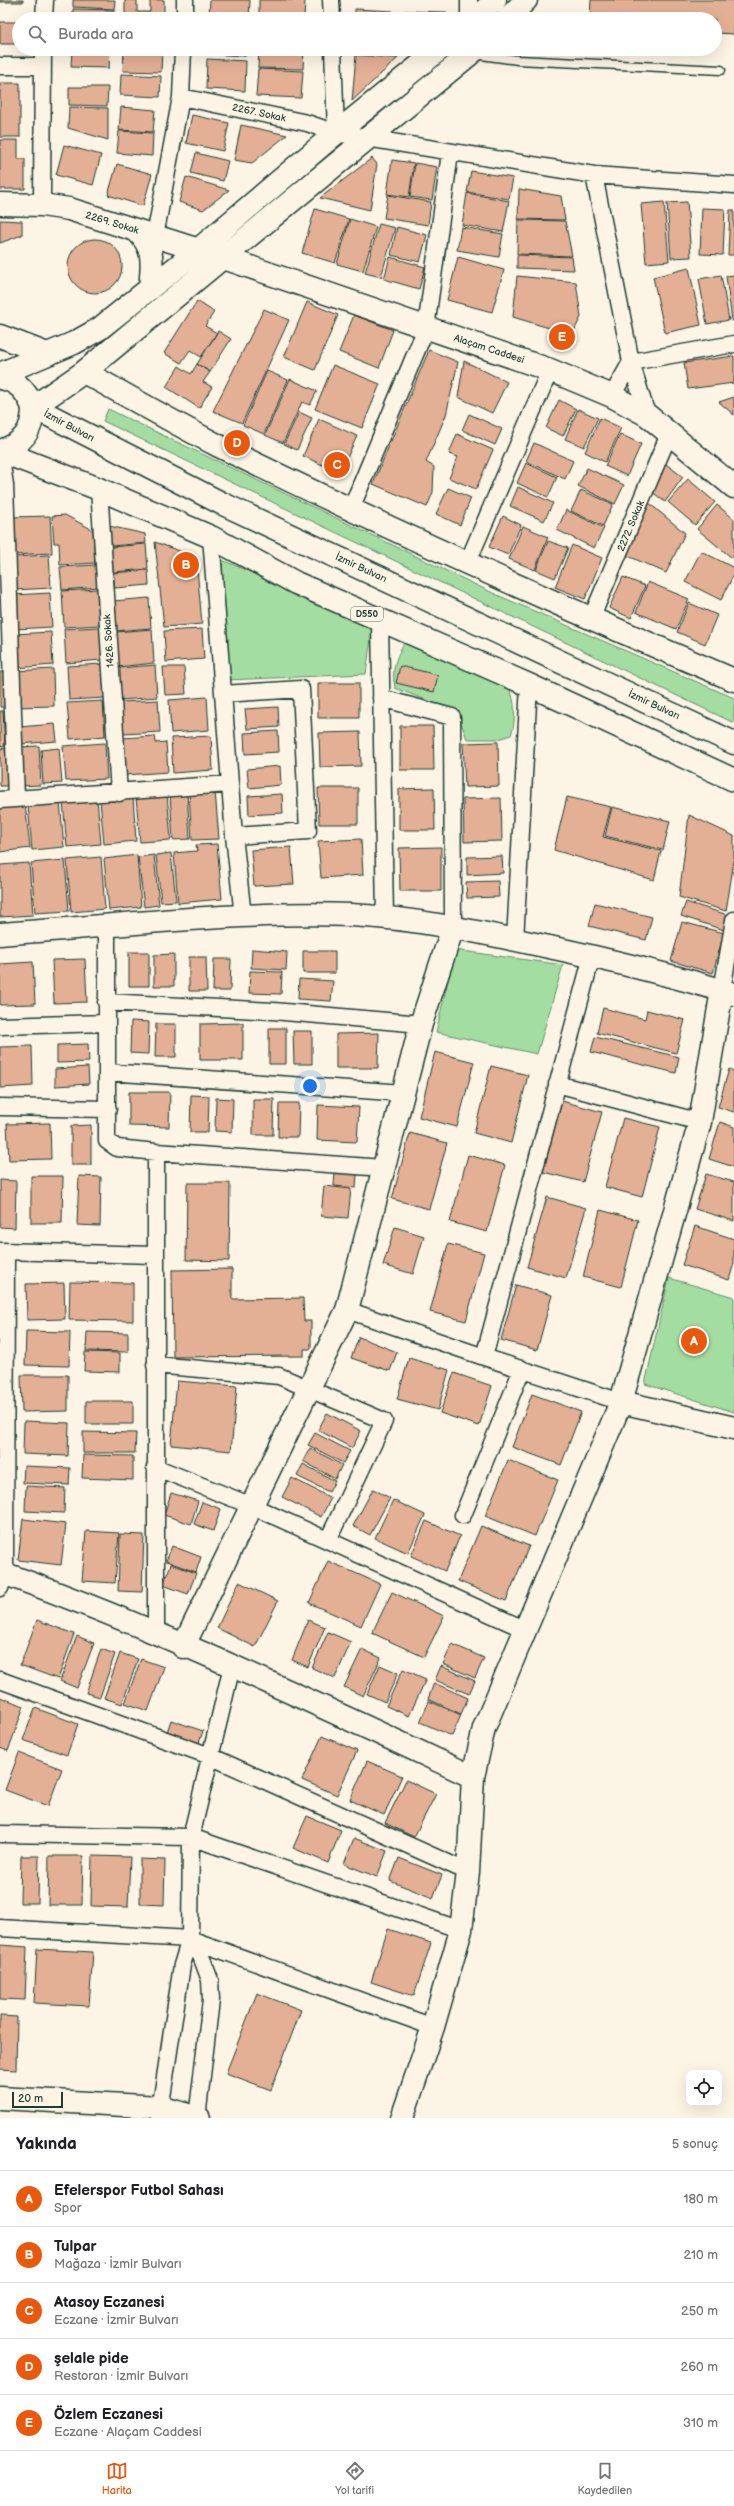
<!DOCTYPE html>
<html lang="tr">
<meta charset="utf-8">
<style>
:root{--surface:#fff;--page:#f2f2f2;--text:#202124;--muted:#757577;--line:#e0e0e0;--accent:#ea580c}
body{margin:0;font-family:"Balsamiq Sans",sans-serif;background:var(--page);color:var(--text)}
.controls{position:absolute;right:12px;bottom:12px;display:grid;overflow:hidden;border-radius:8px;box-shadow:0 4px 16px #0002}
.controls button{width:36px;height:36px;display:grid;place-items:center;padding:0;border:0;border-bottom:1px solid var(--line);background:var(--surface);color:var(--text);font:20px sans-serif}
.scale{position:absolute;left:12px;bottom:10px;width:51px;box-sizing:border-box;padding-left:4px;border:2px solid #1f3d34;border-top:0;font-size:11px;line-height:14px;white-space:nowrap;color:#1f3d34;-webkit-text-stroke:3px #fcf5e5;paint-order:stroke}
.you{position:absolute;left:310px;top:1086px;width:14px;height:14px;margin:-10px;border:3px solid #fff;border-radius:50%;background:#1a73e8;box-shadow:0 0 0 6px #1a73e833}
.badge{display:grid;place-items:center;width:26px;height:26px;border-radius:50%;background:var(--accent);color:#fff;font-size:13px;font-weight:700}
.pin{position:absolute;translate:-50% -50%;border:2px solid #fff;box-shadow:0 1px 4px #0006}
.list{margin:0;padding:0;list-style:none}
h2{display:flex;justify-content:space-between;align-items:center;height:52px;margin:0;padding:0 16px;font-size:17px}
h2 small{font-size:13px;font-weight:400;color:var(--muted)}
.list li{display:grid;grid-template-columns:26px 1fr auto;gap:12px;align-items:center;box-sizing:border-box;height:56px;padding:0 16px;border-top:1px solid var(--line)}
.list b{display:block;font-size:15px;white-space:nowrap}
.list p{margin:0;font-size:13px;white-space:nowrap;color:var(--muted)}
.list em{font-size:13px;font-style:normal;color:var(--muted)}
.icon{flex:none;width:22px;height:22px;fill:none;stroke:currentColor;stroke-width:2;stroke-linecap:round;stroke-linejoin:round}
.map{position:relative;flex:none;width:734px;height:2118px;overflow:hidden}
.search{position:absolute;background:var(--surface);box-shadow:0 4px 16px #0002;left:12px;right:12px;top:12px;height:44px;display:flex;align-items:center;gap:10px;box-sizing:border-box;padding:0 14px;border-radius:22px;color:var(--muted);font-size:15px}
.sheet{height:332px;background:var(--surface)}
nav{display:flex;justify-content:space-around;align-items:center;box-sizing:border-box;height:56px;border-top:1px solid var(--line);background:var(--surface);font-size:11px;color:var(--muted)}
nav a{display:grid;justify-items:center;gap:2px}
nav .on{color:var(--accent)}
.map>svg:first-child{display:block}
</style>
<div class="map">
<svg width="734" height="2118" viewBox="0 0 734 2118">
<rect width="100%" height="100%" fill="#fcf5e5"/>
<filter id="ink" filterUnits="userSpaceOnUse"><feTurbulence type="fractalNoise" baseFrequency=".025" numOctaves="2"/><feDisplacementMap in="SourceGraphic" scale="8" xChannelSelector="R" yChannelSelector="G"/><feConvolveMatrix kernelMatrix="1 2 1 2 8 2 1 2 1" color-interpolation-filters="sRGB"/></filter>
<g filter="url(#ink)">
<path fill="#a4dda2" stroke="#628d6b" d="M108 409 495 594 734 698V723L103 421Z
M222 560 373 624 366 674 227 680Z
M405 641 509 688C516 700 516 722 511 735L499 739H467L457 712 395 688C391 669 396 657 405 641Z
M455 950 563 965 537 1054 436 1032Z
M669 1278 734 1297V1412L645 1384Z"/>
<path fill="#e3b095" stroke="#1f3d34" d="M0 0H23V2H0Z
M73 0H115L114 9 73 7Z
M125 0H137V12H150V0H164V19H125Z
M210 0H250L249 19H209Z
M259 0H305L304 19H259Z
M591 0H734V34L715 33V19H590Z
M73 9 114 10V19H73Z
M355 9 393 11 392 19H355Z
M404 11 447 12 439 19H404Z
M0 22H19V44H0Z
M72 49H110L109 68 71 67Z
M124 49H162L161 72 123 71Z
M205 49H246V56L205 54Z
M259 49H304L303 69 258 68Z
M356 55 398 58 352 101Z
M207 59 246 61 245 91 206 89Z
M258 69 303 71 301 98 256 96Z
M121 74 161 76 160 97 120 95Z
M0 83H20V137H0Z
M69 87H108L107 106 69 105Z
M69 107 108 108V140L68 128Z
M121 107 155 110 153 132 119 130Z
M192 115 229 123 223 151 186 143Z
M241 125 287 135 252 163 234 160Z
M119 131 153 133 152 156 117 153Z
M0 140H18V159H25V189H0Z
M64 145 101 155 93 185 56 175Z
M196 153 228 161 223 181 191 173Z
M372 158 377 164 370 210 320 198Z
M392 160 414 163 409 197 387 194Z
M415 163 437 167 432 200 410 197Z
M117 164 152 174 143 206 108 195Z
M471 171 513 178 509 199 467 192Z
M186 177 229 190 203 210 179 202Z
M519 189 561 196 565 220 518 219Z
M467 193 509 201 503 232 462 225Z
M388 195 431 202 428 225 384 218Z
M664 202 669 261 646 263 641 204Z
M687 202 691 257 671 258 667 203Z
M702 208 725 209 723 255 700 254Z
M315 209 349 219 335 263 302 253Z
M730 210H734V255H728Z
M350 219 376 227 363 271 337 264Z
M0 220 22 221V235L0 243Z
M518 220 565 221 572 256 517 254Z
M379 224 395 228 381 277 365 273Z
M397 227 427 235 420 262 391 255Z
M461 227 503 234 499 257 457 250Z
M68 266a27 27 0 1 1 54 0a27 27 0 1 1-54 0Z
M517 255 572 257 574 270 517 268Z
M390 257 425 267 419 289 384 279Z
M458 257 504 270 492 312 447 300Z
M689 268 701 325 665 333 653 277Z
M721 275 729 320 707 324 699 279Z
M734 275V320L732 321 726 276Z
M517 276 576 282 581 317 572 335 513 317Z
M197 301 214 312 205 326 217 333 201 357 190 350 181 363 164 353Z
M307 302 338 315 315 370 284 357Z
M264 309 289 320 242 423 213 411Z
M354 315 393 330 379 368 339 352Z
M218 331 231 339 210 372 197 364Z
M429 350 458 362 446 415 426 462 434 467 433 492 427 507 373 484Z
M734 356V383L688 389 684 363Z
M464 361 507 382 492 413 458 397Z
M197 364 210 372 203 382 212 387 199 408 166 387 179 366 191 374Z
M333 365 380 384 362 428 315 409Z
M267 371 288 380 264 434 243 425Z
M290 379 317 391 310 405 302 402 283 443 265 435Z
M734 397V415L719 402Z
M559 400 576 409 563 436 546 428Z
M578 409 598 418 584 447 565 439Z
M299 412 312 418 297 450 284 444Z
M469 414 502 429 495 445 462 430Z
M600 418 621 428 605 462 585 452Z
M319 419 357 436 340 473 303 456Z
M457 434 493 450 476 489 449 478 458 457 449 454Z
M620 434 641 444 627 476 605 466Z
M534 443 573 461 565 479 526 461Z
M526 463 557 477 548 497 517 483Z
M666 464 683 477 665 502 650 490Z
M587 468 624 485 615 504 578 486Z
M688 479 715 502 695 525 668 502Z
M518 487 553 503 544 521 510 506Z
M448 488 471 498 460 525 436 514Z
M581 490 613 504 603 526 571 511Z
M649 503 685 533 666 573 626 555Z
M717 505 734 519V555L732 558 697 529Z
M566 510 604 528 594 548 557 530Z
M65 515 93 530 95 563 60 565 59 543H54L52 516Z
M50 516 52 553 13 555 11 517Z
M503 516 521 525 508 555 489 547Z
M109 526 145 534 146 543 111 546Z
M523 526 548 537 535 570 509 559Z
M548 541 568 548 555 578 536 570Z
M155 542 196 557 202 624 164 627Z
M146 544 148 569 113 572 111 547Z
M572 545 602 558 585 599 555 587Z
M701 551 734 568V574L721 600 685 582Z
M49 555 51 588 14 590 13 557Z
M96 565 99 587 62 590 60 567Z
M148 570 149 585 115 588 113 573Z
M623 577 645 586 631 618 609 608Z
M648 582 689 599 676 629 636 612Z
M99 589 101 625 64 627 62 591Z
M50 593 52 627 15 629 13 595Z
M149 598 151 628 115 631 113 601Z
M689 603 717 615 705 644 677 632Z
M100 627 102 660 66 663 64 629Z
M152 629 154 663 118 667 116 632Z
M202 629 204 659 166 662 164 631Z
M51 632 53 665 16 668 14 634Z
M103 664 105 698 69 700 67 666Z
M155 665 157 697 121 700 119 668Z
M400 666 438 675 434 692 396 683Z
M163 667H184L186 694 165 695Z
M53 669 54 706 16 707 15 671Z
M0 672H5L6 707H0Z
M318 683H359V718H318Z
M207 697 209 730 171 733 169 700Z
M158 700 160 732 123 734 121 702Z
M103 701 105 736 70 739 67 703Z
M278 707 279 727 247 729 245 709Z
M0 711H3L5 746 0 747Z
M55 724 57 741 20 744 19 727Z
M400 726H433L434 770H400Z
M278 731 279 752 245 754 244 733Z
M360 732 361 766 320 767 319 733Z
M155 736 156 743 166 742 168 772 125 775 122 738Z
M211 736 213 770 173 773 171 738Z
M498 742 499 786 465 787 463 743Z
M105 743 107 779 66 781 63 746Z
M39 746 41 785 20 786 18 747Z
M5 748 8 786H0V749Z
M59 748 62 783 43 784 41 750Z
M280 766 281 785 249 788 247 769Z
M318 788H358V824H319Z
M434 788 435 830H399V789Z
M215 791 219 839 192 840 189 793Z
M167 794 171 840 140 842 136 797Z
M187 794 190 839 173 840 170 795Z
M282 794 283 813 249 815 248 796Z
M133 797 136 841 104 844 100 800Z
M567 797 611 807 603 837 661 851 654 880 554 850Z
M501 798 502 841 464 842 463 799Z
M97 799 101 844 67 847 63 802Z
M60 802 64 847 32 850 28 805Z
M25 804 30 848 0 852V806Z
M612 807 670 821 663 850 605 836Z
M689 815 734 836V861L726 911 679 897Z
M361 839 363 875 321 878 318 841Z
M217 844 222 899 178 903 174 853 197 851 196 845Z
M291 847 294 884 254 886 251 850Z
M441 847V891H400L399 848Z
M171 853 176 901 161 902 156 855Z
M137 855 141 907 109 910 104 859Z
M154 855 159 905 144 907 138 857Z
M502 856 503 873 467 875V857Z
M101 857 105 909 71 912 67 860Z
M65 860 69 911 35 913 31 863Z
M29 863 33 915 0 917V865Z
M498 881 499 897 467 898 466 882Z
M686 902 728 915 724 930 681 916Z
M595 903 652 917 646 940 589 926Z
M682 922 724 933 713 973 671 961Z
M252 949 287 952 286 970 251 968Z
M303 951H335V973H303Z
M129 952H149V986H129Z
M174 954V986H154V955Z
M189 957H206L207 991H189Z
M85 959 87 1002 54 1003 52 960Z
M214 959H231L230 991H213Z
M33 962 35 1004 0 1005V964Z
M250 971 282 972 281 994 249 993Z
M299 979 333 981 331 1001 298 999Z
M603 1008 645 1019 647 1010 685 1020 676 1053 597 1033Z
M131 1021 149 1022 148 1054 130 1053Z
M243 1023V1060H200V1024Z
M156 1024H176V1057H155Z
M269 1028H286V1064H269Z
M293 1031H312V1064H294Z
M379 1033 378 1068H336V1034Z
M595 1037 679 1057 676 1073 591 1052Z
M88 1044 89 1062 57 1063V1045Z
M32 1046 33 1086 0 1088V1047Z
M435 1052 474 1062 457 1127 419 1117Z
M491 1066 528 1075 511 1143 474 1133Z
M88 1067 89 1084 55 1086V1069Z
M729 1069 734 1071V1112L718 1107Z
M129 1092H170L169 1127 129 1126Z
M191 1095 209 1096 208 1132H190Z
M216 1098 233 1099 232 1132 215 1131Z
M253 1099H274L273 1135H253Z
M562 1101 602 1112 583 1182 543 1172Z
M279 1103H299L298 1137H278Z
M318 1105 359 1107 357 1142 317 1140Z
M623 1118 660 1127 642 1197 605 1187Z
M720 1122 734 1127V1167L709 1159Z
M50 1123 51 1159 9 1160 7 1124Z
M91 1125V1165H71V1126Z
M410 1133 447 1143 429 1209 392 1199Z
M468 1155 505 1165 487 1232 450 1222Z
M335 1172 357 1174 356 1188 334 1186Z
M706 1174 734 1182V1221L695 1209Z
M31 1176H63L62 1223H31Z
M79 1176 101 1177 100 1226 77 1225Z
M0 1180 16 1181 15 1228 0 1227Z
M187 1183H230L229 1261 186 1260Z
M324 1186 351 1189 348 1218 321 1216Z
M547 1197 586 1208 566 1278 527 1267Z
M600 1210 638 1220 621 1287 583 1277Z
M695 1226 734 1239V1263L729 1280 682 1265Z
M395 1227 424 1236 413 1274 383 1265Z
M448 1244 484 1253 466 1321 430 1312Z
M232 1269V1299L303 1298 304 1321H311V1349H304V1356L173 1357 172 1270Z
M70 1282 133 1283V1321L69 1320Z
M64 1283 65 1319 27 1320 26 1284Z
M516 1285 552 1295 537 1350 501 1340Z
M26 1331 70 1332 69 1366 25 1365Z
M87 1332 128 1333V1352L86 1351Z
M359 1337 397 1352 390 1371 351 1358Z
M85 1352 120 1353V1372L84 1371Z
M409 1358 449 1370 438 1410 397 1399Z
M454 1373 492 1386 479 1426 440 1413Z
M21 1375H68V1411L22 1412Z
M177 1381 237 1386 231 1451 171 1445Z
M532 1394 581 1412 561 1465 512 1447Z
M86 1401H133V1424H86Z
M327 1413 361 1431 352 1448 318 1430Z
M24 1421 69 1423 68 1456 23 1454Z
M83 1432 136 1433 135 1453H83Z
M315 1433 350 1451 343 1463 308 1445Z
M310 1448 342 1465 335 1479 303 1461Z
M83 1455 133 1456V1480L82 1478Z
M508 1460 558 1480 535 1536 485 1516Z
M303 1464 335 1481 329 1492 297 1476Z
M24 1466 70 1468 69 1485 23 1483Z
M292 1478 331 1498 321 1517 282 1497Z
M26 1486 65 1488 64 1513 25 1511Z
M373 1489 390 1498 370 1535 353 1526Z
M171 1493 198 1501 191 1524 164 1515Z
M393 1500 425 1515 408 1553 375 1538Z
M202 1502 221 1509 213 1531 194 1524Z
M23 1519 66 1524 61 1565 18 1560Z
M426 1521 460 1536 445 1571 411 1556Z
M481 1526 529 1546 506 1601 458 1581Z
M86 1531 119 1533 115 1583 82 1581Z
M120 1534 144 1535 142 1592 118 1591Z
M172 1546 201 1557 196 1572 166 1561Z
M328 1561 380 1584 361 1626 309 1603Z
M171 1564 196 1573 188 1594 163 1585Z
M239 1582 278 1601 255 1647 217 1628Z
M392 1592 444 1616 424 1657 372 1633Z
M37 1620 74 1634 58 1679 20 1665Z
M308 1620 325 1627 308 1667 292 1660Z
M328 1632 351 1642 335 1678 312 1668Z
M77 1636 94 1643 77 1688 60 1681Z
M452 1644 484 1658 475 1678 443 1664Z
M101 1649 115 1654 100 1697 86 1693Z
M362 1649 381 1658 363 1696 344 1687Z
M120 1653 138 1659 122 1704 104 1698Z
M141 1659 164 1667 148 1711 125 1703Z
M380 1665 398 1673 385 1702 367 1694Z
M441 1666 475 1681 469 1694 435 1680Z
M403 1669 426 1679 409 1716 386 1706Z
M434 1683 468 1698 461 1714 428 1699Z
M0 1697 24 1706 8 1751 0 1748Z
M429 1701 461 1715 452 1736 420 1722Z
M35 1708 78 1724 67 1755 23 1740Z
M171 1720 203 1731 198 1746 166 1735Z
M322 1736 357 1751 337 1795 302 1780Z
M19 1753 62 1769 48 1806 5 1790Z
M367 1761 402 1776 384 1815 350 1800Z
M406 1780 436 1794 414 1837 385 1823Z
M307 1816 341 1830 328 1863 293 1848Z
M354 1838 387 1851 377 1877 344 1864Z
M21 1856H39L38 1903H20Z
M49 1856H83L82 1905H48Z
M92 1856 130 1857 128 1907 91 1906Z
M399 1858 442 1875 433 1898 390 1881Z
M140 1859 165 1860 164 1905 140 1904Z
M388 1929 431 1943 414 1996 371 1982Z
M0 1945 27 1947 25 2000 0 1999Z
M37 1949 93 1952 89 2006 34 2003Z
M257 1993 301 2010 271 2090 226 2073Z
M0 2016 17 2017 16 2070 0 2069Z"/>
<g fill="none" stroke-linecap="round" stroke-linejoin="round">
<defs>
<path id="lane" d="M474 54 518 60 721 70"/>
<path id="street" d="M331 0 332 19
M469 0V19
M44 19 45 0
M185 19V0
M333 49 336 133 594 175 734 185
M0 66H43
M181 97 307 123 336 133
M594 175 631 362 647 415
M42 205 43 49
M155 236 181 97 183 49
M631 362 734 344
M612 396 631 362
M0 451 5 485 16 799
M99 489 119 793
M351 509 426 328 450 153
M211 537 234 836 243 916
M467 564 550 370
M591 619 669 434
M380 620 385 918
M223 694 301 689 308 831 234 836
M381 698 452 717 453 927
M0 800 230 784
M107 927V1141L117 1148 156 1152 384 1168
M515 940 529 685
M722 990 734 920
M106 1002 273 1011 421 1024
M0 1026 107 1023
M108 1072 404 1093
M557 1084 700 1122
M0 1107 108 1109
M156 1152V1634
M0 1251 155 1255
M347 1310 484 1357 592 956
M484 1357 621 1402
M155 1365 279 1376 384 1421 328 1540
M155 1467 252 1506 526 1630
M463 1515 522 1369
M0 1588 5 1574 6 1252
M0 1680 210 1756 468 1872
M0 1834 191 1837 461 1930
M0 1928 190 1939 433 2027
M190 1939 201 1956 210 1980 211 2000 197 2118
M159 2117 182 1965 190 1939 191 1837 232 1666"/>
<path id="secondary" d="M476 19 495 0
M507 19 526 0
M0 204 42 205 69 209 221 257 550 370 612 396 647 415 734 487
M136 230C156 249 152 264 150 289
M0 336 47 354
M84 372C128 396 172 422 217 445 387 529 560 606 734 680
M0 374 74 343 99 329 198 250 336 133 440 49
M0 451C23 444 33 431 33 407L84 372 476 49
M0 934C116 926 234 911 351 915 413 918 474 931 535 944 602 958 668 974 734 994
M621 1402 734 1428
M0 1572C162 1630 317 1704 473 1777
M183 1647 347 1310 421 1024 453 927
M0 2098 160 2107 199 2118
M402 2118 433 2027 461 1930 468 1872 473 1777 484 1728 621 1402 700 1122 722 990"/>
<path id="highway" d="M0 378C18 381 26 391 33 407L221 503 734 743
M0 451 99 489 211 537 296 583 529 685 734 780"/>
</defs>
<use href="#lane" stroke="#1f3d34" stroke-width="11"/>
<use href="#street" stroke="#1f3d34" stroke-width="19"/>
<use href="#secondary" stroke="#1f3d34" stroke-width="25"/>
<use href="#highway" stroke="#1f3d34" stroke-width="25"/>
<use href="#lane" stroke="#fcf5e5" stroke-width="8"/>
<use href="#street" stroke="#fcf5e5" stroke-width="16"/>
<use href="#secondary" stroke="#fcf5e5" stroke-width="22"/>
<use href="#highway" stroke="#fcf5e5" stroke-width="22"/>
</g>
</g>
<g text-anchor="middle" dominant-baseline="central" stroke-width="3" stroke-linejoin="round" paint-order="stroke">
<rect fill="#fcf5e5" stroke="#617469" stroke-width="1" x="351" y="607" width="32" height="14" rx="3"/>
<g font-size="9" font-weight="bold" fill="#1f3d34">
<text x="367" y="614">D550</text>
</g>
<g font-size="10" fill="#1f3d34" stroke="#fcf5e5">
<text transform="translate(259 113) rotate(12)">2267. Sokak</text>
<text transform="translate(112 223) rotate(17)">2269. Sokak</text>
<text transform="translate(489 349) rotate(18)">Alaçam Caddesi</text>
<text transform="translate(69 426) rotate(28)">İzmir Bulvarı</text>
<text transform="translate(631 526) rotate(-67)">2272. Sokak</text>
<text transform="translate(361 568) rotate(25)">İzmir Bulvarı</text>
<text transform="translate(109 641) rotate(-94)">1426. Sokak</text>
<text transform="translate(654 705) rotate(25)">İzmir Bulvarı</text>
</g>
</g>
</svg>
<div class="controls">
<button><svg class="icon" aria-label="locate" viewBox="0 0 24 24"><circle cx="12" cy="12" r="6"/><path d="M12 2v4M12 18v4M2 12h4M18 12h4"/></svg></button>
</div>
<div class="scale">20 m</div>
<div class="you"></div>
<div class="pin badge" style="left:694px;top:1341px">A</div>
<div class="pin badge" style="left:186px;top:565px">B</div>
<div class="pin badge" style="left:337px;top:465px">C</div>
<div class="pin badge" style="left:237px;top:443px">D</div>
<div class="pin badge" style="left:562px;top:337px">E</div>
<div class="search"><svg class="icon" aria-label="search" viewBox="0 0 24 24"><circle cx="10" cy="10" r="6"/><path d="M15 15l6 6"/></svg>Burada ara</div>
</div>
<section class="sheet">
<h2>Yakında<small>5 sonuç</small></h2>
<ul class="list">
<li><span class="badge">A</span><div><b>Efelerspor Futbol Sahası</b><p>Spor</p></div><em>180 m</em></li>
<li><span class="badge">B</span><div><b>Tulpar</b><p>Mağaza · İzmir Bulvarı</p></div><em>210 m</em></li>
<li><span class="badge">C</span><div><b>Atasoy Eczanesi</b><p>Eczane · İzmir Bulvarı</p></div><em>250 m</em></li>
<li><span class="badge">D</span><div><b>şelale pide</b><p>Restoran · İzmir Bulvarı</p></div><em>260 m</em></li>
<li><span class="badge">E</span><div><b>Özlem Eczanesi</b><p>Eczane · Alaçam Caddesi</p></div><em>310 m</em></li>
</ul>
</section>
<nav>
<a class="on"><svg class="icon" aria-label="map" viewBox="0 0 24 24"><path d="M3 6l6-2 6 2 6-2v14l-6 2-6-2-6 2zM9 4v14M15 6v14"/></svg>Harita</a>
<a><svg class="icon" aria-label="directions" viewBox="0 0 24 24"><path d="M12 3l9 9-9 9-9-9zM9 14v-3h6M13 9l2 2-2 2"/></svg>Yol tarifi</a>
<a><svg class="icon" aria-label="saved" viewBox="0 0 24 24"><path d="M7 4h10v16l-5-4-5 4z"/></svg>Kaydedilen</a>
</nav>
